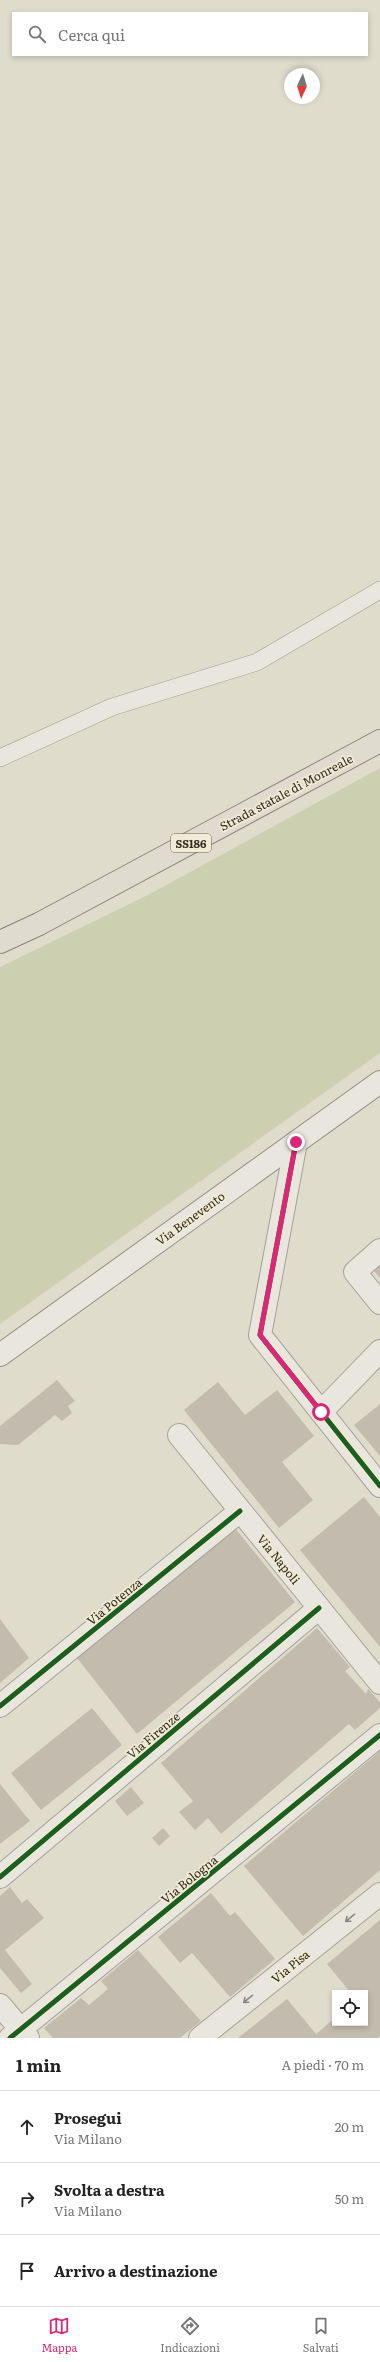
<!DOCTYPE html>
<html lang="it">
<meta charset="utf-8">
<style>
:root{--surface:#fff;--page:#f2f2f2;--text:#222;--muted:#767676;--line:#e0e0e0;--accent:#db2777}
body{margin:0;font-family:Literata,serif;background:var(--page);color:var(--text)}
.controls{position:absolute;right:12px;bottom:12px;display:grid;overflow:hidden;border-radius:0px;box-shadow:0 2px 6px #0003}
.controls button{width:36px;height:36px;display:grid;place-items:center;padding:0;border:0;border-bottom:1px solid var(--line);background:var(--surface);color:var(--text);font:20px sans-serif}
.compass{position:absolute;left:284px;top:68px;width:36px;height:36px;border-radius:50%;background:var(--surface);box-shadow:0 2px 6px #0003;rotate:184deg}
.stop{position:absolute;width:12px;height:12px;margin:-9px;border:3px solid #db2777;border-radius:50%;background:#fff}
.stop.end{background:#db2777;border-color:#fff;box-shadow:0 1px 4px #0008}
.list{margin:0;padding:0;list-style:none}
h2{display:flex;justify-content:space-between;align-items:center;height:52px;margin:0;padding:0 16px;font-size:17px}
h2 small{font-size:13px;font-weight:400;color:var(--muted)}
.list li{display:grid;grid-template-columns:26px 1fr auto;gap:12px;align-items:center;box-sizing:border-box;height:72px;padding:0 16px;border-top:1px solid var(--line)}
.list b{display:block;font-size:15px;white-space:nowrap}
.list p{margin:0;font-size:13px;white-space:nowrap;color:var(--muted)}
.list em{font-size:13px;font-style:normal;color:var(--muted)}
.icon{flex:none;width:22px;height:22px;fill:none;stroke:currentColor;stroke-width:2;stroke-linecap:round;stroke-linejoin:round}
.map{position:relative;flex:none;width:380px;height:2038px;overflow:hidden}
.search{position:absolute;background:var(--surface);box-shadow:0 2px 6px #0003;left:12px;right:12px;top:12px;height:44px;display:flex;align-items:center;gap:10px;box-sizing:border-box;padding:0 14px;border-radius:0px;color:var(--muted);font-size:15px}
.sheet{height:268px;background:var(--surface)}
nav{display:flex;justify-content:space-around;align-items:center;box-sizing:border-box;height:56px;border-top:1px solid var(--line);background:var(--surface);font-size:11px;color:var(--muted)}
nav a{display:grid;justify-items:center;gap:2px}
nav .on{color:var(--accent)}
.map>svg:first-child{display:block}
</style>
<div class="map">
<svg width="380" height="2038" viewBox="0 0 380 2038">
<rect width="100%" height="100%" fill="#e0dccc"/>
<path fill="#cccfb0" d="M380 768V1053L0 1324V967L150 894Z"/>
<path fill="#c3bbad" d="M380 1258V1278L370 1266Z
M57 1380 75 1401 68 1406 72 1413 62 1421 55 1415 18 1445 0 1444V1426Z
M218 1382 245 1415 277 1390 314 1436 282 1462 313 1500 279 1528 184 1410Z
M380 1404V1456L354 1425Z
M364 1497 380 1517V1647L300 1550Z
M235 1528 295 1602 137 1734 77 1658Z
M0 1619 29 1658 0 1683Z
M317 1628 350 1667 345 1671 366 1694 368 1689 380 1702V1708L355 1730 349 1724 221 1834 208 1818 195 1830 179 1812 193 1801 161 1763Z
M92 1708 122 1745 41 1810 11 1773Z
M380 1751V1870L303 1936 244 1866Z
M0 1784 30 1821 0 1844Z
M131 1787 144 1803 127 1816 115 1801Z
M163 1828 170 1836 159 1846 152 1838Z
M10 1887 22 1903 27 1899 44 1918 5 1950 32 1984 21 1993 0 1968V1896Z
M211 1893 230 1916 235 1912 275 1959 230 1997 192 1953 180 1963 158 1937Z
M380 1920V2036L378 2038H238L287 1999 316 2034 335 2018V2023H365V1993H351L327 1964Z
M138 1950 201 2021 180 2038H53L44 2028 81 1998 89 2005 108 1989 101 1981Z"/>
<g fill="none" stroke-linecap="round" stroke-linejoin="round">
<defs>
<path id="service" d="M0 758 112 707 257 662 380 590"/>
<path id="minor" d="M296 1142 260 1335 380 1486
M380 1250 355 1272 380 1303
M321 1412 380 1351
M179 1435 380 1683
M0 1706 240 1511
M0 1877 319 1608
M0 2005 28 2038
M10 2038 380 1735
M200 2038 380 1894"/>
<path id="secondary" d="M0 1355 380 1082"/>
<path id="primary" d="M0 942 39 924 380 741"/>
</defs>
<use href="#service" stroke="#a5a195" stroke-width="18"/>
<use href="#minor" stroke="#a5a195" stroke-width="24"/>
<use href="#secondary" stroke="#959085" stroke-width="24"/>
<use href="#primary" stroke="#8b867c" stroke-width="24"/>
<use href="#service" stroke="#e8e6dd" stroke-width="17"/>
<use href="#minor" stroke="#e8e6dd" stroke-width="22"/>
<use href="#secondary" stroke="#e8e6dd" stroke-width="22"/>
<use href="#primary" stroke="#dfdccf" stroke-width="22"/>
<defs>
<path id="cycleway" d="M296 1142 260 1335 380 1486
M0 1706 240 1511
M0 1877 319 1608
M10 2038 380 1735"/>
</defs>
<use href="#cycleway" stroke="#f0ebd3" stroke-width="8"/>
<use href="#cycleway" stroke="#1b5e20" stroke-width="5"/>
</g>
<defs><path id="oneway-shaft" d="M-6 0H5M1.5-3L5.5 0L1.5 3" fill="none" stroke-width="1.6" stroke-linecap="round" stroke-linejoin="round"/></defs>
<g stroke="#8d887e">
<use href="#oneway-shaft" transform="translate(350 1918) rotate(141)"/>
<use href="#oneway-shaft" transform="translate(248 1999) rotate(141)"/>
</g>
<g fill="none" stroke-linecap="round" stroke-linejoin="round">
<path stroke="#db2777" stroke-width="5" d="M296 1142 260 1335 321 1412"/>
</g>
<g text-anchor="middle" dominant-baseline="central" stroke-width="3.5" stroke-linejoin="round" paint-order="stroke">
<rect fill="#f0ebd3" stroke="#6b6455" stroke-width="1" x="171" y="834" width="40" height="18" rx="3"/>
<g font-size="11" font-weight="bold" fill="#322a1f">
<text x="191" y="843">SS186</text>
</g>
<g font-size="12" fill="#322a1f" stroke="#f0ebd3">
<text transform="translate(286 792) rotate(-28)">Strada statale di Monreale</text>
<text transform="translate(190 1218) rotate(-36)">Via Benevento</text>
<text transform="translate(279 1559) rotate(51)">Via Napoli</text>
<text transform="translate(114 1601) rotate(-39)">Via Potenza</text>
<text transform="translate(153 1735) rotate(-40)">Via Firenze</text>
<text transform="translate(189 1879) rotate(-39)">Via Bologna</text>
<text transform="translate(290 1966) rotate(-39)">Via Pisa</text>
</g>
</g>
</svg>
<div class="controls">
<button><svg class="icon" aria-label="locate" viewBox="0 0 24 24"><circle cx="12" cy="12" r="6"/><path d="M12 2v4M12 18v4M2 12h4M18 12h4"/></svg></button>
</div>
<svg class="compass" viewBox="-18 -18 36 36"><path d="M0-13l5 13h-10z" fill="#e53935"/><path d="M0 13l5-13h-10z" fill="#767676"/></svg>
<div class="stop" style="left:321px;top:1412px"></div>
<div class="stop end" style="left:296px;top:1142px"></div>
<div class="search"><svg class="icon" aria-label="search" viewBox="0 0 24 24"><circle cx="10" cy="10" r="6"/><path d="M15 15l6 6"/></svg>Cerca qui</div>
</div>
<section class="sheet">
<h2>1 min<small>A piedi · 70 m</small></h2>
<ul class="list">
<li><svg class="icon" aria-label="ahead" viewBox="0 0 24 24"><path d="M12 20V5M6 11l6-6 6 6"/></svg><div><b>Prosegui</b><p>Via Milano</p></div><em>20 m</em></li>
<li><svg class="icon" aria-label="right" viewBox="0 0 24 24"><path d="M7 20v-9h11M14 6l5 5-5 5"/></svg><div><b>Svolta a destra</b><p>Via Milano</p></div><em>50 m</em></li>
<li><svg class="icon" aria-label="arrive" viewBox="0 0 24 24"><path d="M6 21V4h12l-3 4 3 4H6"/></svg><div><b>Arrivo a destinazione</b></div></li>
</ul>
</section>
<nav>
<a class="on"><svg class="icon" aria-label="map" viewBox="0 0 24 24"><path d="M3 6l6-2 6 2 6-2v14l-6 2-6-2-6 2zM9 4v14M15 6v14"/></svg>Mappa</a>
<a><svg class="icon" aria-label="directions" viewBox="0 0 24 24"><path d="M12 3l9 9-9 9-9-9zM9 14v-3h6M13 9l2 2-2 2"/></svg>Indicazioni</a>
<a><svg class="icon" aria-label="saved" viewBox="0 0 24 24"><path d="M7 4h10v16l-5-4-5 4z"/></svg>Salvati</a>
</nav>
